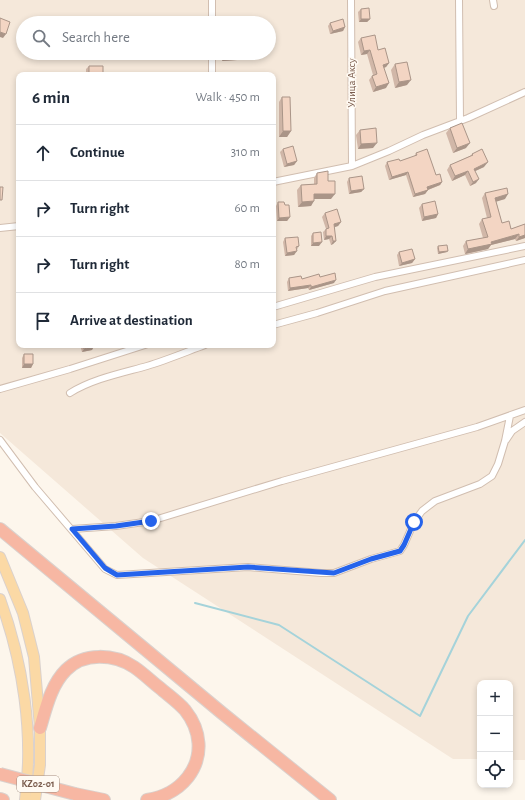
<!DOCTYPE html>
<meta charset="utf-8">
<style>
:root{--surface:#fff;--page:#f2f2f3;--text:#1f2937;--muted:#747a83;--line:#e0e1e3}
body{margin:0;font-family:"Alegreya Sans",sans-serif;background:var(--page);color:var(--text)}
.controls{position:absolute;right:12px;bottom:12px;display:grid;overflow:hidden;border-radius:8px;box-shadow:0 2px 6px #0003}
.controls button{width:36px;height:36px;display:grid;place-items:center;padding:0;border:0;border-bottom:1px solid var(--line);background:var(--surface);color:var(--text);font:20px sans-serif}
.stop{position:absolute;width:12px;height:12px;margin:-9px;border:3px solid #2563eb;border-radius:50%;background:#fff}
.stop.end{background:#2563eb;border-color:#fff;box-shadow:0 1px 4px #0008}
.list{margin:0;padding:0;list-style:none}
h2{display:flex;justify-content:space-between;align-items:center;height:52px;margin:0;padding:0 16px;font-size:17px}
h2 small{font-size:13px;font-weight:400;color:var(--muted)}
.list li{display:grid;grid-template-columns:26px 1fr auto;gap:12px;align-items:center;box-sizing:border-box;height:56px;padding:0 16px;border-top:1px solid var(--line)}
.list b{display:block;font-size:15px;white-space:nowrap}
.list em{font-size:13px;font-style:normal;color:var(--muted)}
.icon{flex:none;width:22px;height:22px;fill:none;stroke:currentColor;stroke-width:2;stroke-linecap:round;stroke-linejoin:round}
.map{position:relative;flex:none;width:525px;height:800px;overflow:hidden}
.search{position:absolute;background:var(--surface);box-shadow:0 2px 6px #0003;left:16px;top:16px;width:260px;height:44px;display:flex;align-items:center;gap:10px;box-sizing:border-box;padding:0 14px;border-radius:22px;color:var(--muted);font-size:15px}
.panel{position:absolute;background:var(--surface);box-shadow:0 2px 6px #0003;left:16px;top:72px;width:260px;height:276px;border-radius:8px}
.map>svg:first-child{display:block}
</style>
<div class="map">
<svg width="525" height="800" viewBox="0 0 525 800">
<rect width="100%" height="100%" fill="#fdf6ec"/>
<path fill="#f5e8da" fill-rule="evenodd" d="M0 0H525V760H510V683H480V759H453L143 558 0 433ZM23 23H269V53H23ZM19 75H273V345H19Z"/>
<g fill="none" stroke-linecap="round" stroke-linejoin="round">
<path stroke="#a5d3da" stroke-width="2" d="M195 603 279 625 420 716 468 616 525 540"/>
<defs>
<path id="street" d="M351 0 352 166
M459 0 460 121
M493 0 494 6
M212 23V0
M212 75V53
M273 182 352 166 389 151 423 135 468 118 525 92
M0 228 19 226
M273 307 375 277 525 246
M273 325 317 313 385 291 525 260
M0 389 70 369 145 345
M70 393C92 379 122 373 147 366 167 360 186 352 205 345
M0 440 35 487 105 569 117 575 248 567 321 573H334L371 559 400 551 404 545 414 522 422 511 435 501 480 484 492 476 498 464 505 441 510 416
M506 440 512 431 525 422
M72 529 116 526 151 521 282 481 477 427 525 410"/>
<path id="primary" d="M0 557 23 613 34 657 40 728V765L35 800
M0 599C23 662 34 734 25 800"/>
<path id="highway" d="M0 529 222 713 330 800
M40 728C46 708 51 685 66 670 84 652 114 654 134 667 143 673 151 681 160 688 168 695 178 702 185 710 201 730 204 756 188 777 177 791 164 797 147 800
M75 794 104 800
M0 799 3 800"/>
</defs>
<use href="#street" stroke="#d1beb0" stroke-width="8"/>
<use href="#primary" stroke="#dad1cd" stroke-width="12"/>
<use href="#highway" stroke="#dad1cd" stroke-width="14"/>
<use href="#street" stroke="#fff" stroke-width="6"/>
<use href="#primary" stroke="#fbd9a5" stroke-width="10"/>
<use href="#highway" stroke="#f7b7a3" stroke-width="12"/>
<defs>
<path id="highway-bridge" d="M0 774 75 794"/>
</defs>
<use href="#highway-bridge" stroke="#dad1cd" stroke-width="14" stroke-linecap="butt"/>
<use href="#highway-bridge" stroke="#f7b7a3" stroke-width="12"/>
</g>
<path fill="#d1b7a8" d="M361 9 370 19 367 22H359L358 12Z
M330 23 345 27 343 31 330 34 328 26Z
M361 38 378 50 389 63 386 67 384 68 386 88 373 92 369 80 372 76 373 75 367 54 361 55 358 42Z
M222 53H239L240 57 237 60 222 61Z
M395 64 407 85 395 88 391 70Z
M89 66 103 75H86V69Z
M282 97 291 131 287 137H279V102Z
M450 128 466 148 453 153 446 133Z
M360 130 373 148 358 149 356 135Z
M283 149 297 161 294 165 284 167 280 152Z
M416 153 442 182 440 185 428 190 425 194 413 197 406 175 389 180 385 166 387 162 400 161 414 157Z
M472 154 484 167 475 171 476 183 470 186 465 175 452 181 447 170 450 165 470 156Z
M317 173 328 181 331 199H314L311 206 298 207 297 190 301 185 314 184V178Z
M349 178 364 189 361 192 349 194 347 182Z
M485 193 505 199 496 201 502 223 511 229 525 224V238L516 241 515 239 491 245 488 249 465 254 463 246 466 241 483 238 479 224 482 219 487 218 482 198Z
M278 202 285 205 290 217 287 221H277L276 206Z
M422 204 438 214 436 218 422 221 419 208Z
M325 213 341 222 338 226 334 227 336 241 333 244 331 245 329 239 324 240 323 232 326 229 322 217Z
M313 233 319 246H311V236Z
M285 238 299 246 294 255 285 256 283 242Z
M438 246 447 252 438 254 437 248Z
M399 252 415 259 412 263 399 266 397 255Z
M320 277 334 283 309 290 308 288 288 291 287 282 289 278 302 279Z
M80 345H94V346L92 350 82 352Z
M24 354 33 364 31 368H22V358Z"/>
<path fill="#aa9588" d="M361 19H370L367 22H359Z
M345 27 343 31 330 34 333 31Z
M0 32 6 34 3 38 0 37Z
M370 50 367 54 361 55 364 51Z
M225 57H240L237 60 222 61Z
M389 63 386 67 380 69 383 65Z
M411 80 407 85 395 88 399 82Z
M389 83 386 88 373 92 376 87Z
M283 131H291L287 137H279Z
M377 143 373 148 358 149 361 144Z
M470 143 466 148 453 153 457 148Z
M297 161 294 165 284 167 287 164Z
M488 162 484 167 471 173 474 169Z
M468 171 465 175 452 181 455 176Z
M408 172 406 175 389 180 392 177Z
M479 179 476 183 470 186 473 182Z
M442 182 440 185 425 191 427 187Z
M364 189 361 192 349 194 351 191Z
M428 190 425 194 413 197 415 194Z
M314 194H335L331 199H310Z
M508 194 505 199 492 203 495 198Z
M314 201 311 206 298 207 302 202Z
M438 214 436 218 422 221 424 217Z
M290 217 287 221H277L279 218Z
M341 222 338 226 332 228 334 224Z
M519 234 515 239 491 245 488 249 465 254 468 249 491 242Z
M525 235V238L516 241 519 237Z
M326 236H332L329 239 324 240Z
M333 241H336L333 244 331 245Z
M322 242 319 246H311L313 243Z
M297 251 294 255 285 256 287 253Z
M448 251 447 252 438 254 439 252Z
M415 259 412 263 399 266 402 263Z
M336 280 334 283 309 290 311 287Z
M311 285 308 288 288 291 290 288Z
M94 346 92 350 82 352 84 349Z
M24 364H33L31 368H22Z"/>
<path fill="#f3d5c3" stroke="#aa9588" d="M369 8 370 19H361V9Z
M0 18 10 22 6 34 0 32Z
M343 19 345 27 333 31 330 23Z
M375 35 378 50 385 48 389 63 383 65 389 83 376 87 372 76 377 74 370 50 364 51 361 38Z
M225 53H239L240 57H225Z
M407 62 411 80 399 82 395 64Z
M89 66H103V75H89Z
M282 97H290L291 131H283Z
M462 123 470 143 457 148 450 128Z
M376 128 377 143 361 144 360 130Z
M293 146 297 161 287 164 283 149Z
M427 149 436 175 440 174 442 182 427 187 428 190 415 194 408 172 392 177 387 162 399 159 400 161 417 155 416 153Z
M482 149 488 162 474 169 479 179 473 182 468 171 455 176 450 165 473 155 472 154Z
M328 171V181H335V194H314V201L302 202 301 185 317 184V173Z
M362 176 364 189 351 191 349 178Z
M0 187H3L2 200H0Z
M507 188 508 194 495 198 502 223 509 221 511 229 525 224V235L519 237V234L491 242 492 244 468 249 466 241 488 237 482 219 491 217 485 193Z
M435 201 438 214 424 217 422 204Z
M278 202H284L285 205H289L290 217 279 218Z
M337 209 341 222 334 224 336 241H333L332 236H326V229L329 228 325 213Z
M321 232 322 242 313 243V233Z
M298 237 299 246 296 247 297 251 287 253 285 238Z
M447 245 448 251 439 252 438 246Z
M412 249 415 259 402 263 399 252Z
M335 273 336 280 311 287V285L290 288 289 278 301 276 302 279 319 274 320 277Z
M83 345H94V346L84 349Z
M24 354H33V364H24Z"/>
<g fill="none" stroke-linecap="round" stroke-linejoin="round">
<path stroke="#2563eb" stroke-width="5" d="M151 521 116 526 72 529 105 568 117 575 248 567 334 573 371 559 400 551 404 545 414 522"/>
</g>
<g text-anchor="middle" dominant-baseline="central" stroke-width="3" stroke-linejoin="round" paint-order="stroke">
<rect fill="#fffaf3" stroke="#a28b7f" stroke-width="1" x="17" y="776" width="42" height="16" rx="3"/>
<g font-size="10" font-weight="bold" fill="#7a5c4d">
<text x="38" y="784">KZ02-01</text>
</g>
<g font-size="11" fill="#7a5c4d" stroke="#fffaf3">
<text transform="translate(351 83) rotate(-90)">Улица Аксу</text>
</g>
</g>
</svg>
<div class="controls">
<button>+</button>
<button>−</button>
<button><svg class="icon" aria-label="locate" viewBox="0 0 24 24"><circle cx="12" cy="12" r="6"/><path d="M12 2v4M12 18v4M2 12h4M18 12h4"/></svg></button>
</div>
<div class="stop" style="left:414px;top:522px"></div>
<div class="stop end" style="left:151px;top:521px"></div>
<div class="search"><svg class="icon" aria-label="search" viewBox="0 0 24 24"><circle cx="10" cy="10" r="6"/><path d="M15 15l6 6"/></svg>Search here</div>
<section class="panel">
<h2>6 min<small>Walk · 450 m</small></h2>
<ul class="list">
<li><svg class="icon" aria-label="ahead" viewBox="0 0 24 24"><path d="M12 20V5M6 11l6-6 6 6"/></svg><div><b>Continue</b></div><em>310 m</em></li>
<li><svg class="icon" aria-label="right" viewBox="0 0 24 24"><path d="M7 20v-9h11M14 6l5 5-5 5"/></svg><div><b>Turn right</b></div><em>60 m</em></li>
<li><svg class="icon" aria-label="right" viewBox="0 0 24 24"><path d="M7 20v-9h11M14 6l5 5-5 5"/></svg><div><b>Turn right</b></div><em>80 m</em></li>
<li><svg class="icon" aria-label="arrive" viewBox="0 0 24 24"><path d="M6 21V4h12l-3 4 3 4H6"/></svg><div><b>Arrive at destination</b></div></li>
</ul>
</section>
</div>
